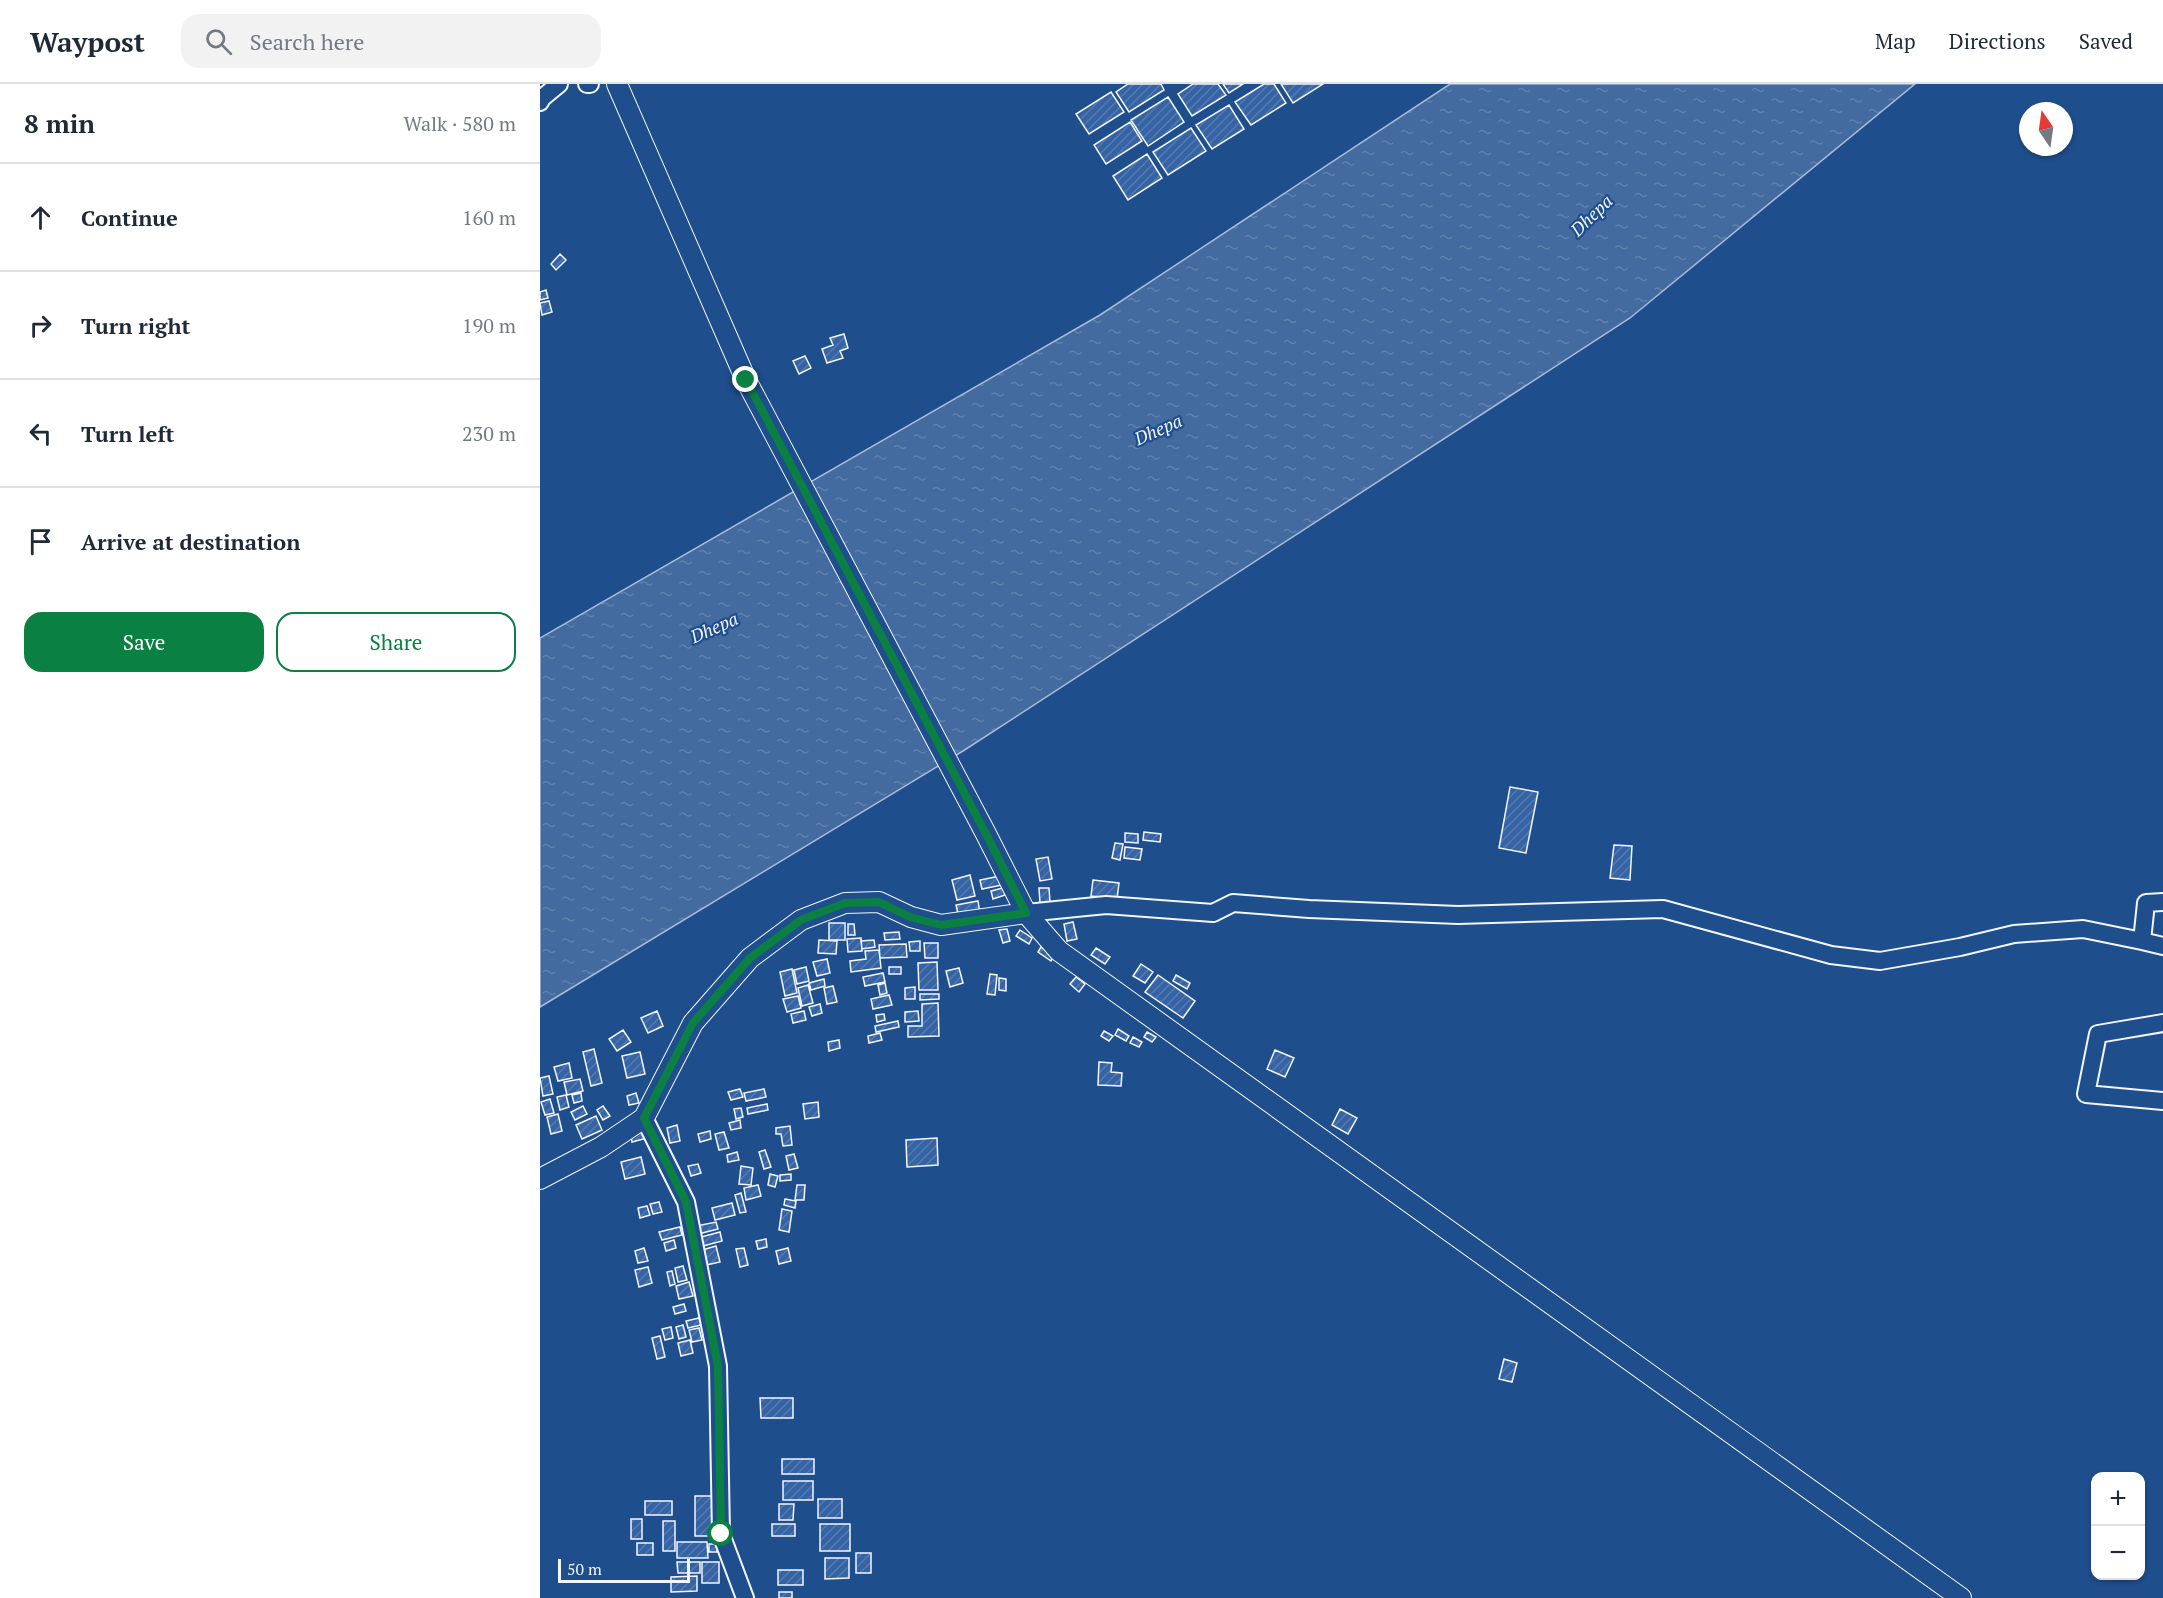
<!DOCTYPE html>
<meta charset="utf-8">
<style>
:root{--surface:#fff;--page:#f2f2f3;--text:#1f2937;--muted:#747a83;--line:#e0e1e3;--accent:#0b8043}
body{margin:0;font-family:"PT Serif",serif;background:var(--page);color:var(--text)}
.controls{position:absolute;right:18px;bottom:18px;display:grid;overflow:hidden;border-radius:12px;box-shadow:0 2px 4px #0004}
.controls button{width:54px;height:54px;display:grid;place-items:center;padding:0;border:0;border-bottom:2px solid var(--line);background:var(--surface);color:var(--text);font:30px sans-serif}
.compass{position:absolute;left:1479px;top:18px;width:54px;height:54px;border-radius:50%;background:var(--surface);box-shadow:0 2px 4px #0004;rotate:347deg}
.scale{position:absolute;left:18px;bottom:15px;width:132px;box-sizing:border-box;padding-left:6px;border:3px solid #f2f6ff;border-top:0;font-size:16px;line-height:21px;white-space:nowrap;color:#f2f6ff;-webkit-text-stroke:4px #1f4e8c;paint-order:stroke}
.stop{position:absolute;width:18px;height:18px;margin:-14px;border:4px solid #0b8043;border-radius:50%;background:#fff}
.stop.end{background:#0b8043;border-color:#fff;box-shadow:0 2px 6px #0008}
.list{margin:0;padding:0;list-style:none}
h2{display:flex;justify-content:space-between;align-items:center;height:78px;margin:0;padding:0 24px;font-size:26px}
h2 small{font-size:20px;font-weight:400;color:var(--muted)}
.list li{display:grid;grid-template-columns:39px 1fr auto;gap:18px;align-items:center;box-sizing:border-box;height:108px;padding:0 24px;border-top:2px solid var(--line)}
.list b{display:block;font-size:22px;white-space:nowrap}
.list em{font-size:20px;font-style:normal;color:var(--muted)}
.actions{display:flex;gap:12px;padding:18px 24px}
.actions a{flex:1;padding:14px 0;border:2px solid var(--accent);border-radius:18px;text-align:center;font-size:21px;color:var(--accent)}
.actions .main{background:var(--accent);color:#fff}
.icon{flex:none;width:33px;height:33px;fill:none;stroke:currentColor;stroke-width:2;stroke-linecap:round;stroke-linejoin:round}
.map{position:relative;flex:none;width:1623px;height:1514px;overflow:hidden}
header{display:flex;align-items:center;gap:36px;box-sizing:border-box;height:84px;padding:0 30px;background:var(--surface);border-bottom:2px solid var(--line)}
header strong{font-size:28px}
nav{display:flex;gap:33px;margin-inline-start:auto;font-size:21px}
.search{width:420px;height:54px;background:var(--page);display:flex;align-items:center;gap:15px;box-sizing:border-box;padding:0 21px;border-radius:18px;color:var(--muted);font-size:22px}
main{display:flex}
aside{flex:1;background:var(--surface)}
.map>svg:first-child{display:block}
</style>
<header>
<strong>Waypost</strong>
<div class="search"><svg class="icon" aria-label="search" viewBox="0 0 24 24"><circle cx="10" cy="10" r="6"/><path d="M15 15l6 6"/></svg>Search here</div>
<nav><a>Map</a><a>Directions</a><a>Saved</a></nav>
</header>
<main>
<aside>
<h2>8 min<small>Walk · 580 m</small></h2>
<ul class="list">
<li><svg class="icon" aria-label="ahead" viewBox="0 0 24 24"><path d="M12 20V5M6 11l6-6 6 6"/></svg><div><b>Continue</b></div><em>160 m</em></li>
<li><svg class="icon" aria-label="right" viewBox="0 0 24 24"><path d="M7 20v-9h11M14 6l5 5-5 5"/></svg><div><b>Turn right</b></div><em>190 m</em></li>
<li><svg class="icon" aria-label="left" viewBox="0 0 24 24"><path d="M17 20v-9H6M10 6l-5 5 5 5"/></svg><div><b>Turn left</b></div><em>230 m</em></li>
<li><svg class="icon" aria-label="arrive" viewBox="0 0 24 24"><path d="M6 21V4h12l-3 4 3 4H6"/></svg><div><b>Arrive at destination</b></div></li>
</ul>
<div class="actions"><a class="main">Save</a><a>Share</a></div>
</aside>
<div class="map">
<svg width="1623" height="1514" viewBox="0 0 1623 1514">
<defs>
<pattern id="water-ripples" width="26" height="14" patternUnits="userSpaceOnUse" patternTransform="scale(1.5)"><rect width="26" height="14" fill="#446ba0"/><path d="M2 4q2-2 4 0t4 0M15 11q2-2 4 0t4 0" fill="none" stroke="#5f81ae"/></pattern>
<pattern id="building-hatch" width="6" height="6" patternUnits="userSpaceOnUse" patternTransform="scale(1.5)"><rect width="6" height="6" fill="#3563a3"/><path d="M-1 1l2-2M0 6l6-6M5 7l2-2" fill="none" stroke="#537ab1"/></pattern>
</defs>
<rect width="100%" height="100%" fill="#1f4e8c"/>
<path fill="url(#water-ripples)" stroke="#a8bbd7" stroke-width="1.5" d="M910 0H1375L1090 234 423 667 0 923V554L560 231Z"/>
<path fill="url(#building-hatch)" stroke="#f2f6ff" stroke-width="1.5" d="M588 0H621L624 6 589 28 576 8Z
M653 0H678L686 11 652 32 638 10Z
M683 0H703L689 9Z
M724 0H734L746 19 711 41 695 18Z
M741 0H783L753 19Z
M571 8 584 28 549 50 536 30Z
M628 13 644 38 608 62 591 36Z
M689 21 704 45 672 65 656 41Z
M590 38 602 57 566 80 554 61Z
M651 44 666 67 628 91 613 68Z
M607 70 622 94 588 116 573 92Z
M20 170 26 176 16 186 11 180Z
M6 206 8 214 0 216V208Z
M9 217 12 228 2 231 0 219Z
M304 250 308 264 300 267 303 274 287 279 282 265 293 261 290 254Z
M265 272 271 284 259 290 253 277Z
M970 703 998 708 986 769 959 764Z
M604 748 621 750 620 758 603 756Z
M585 749 598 750V759L585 758Z
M575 759 583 760 580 776 572 774Z
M1074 761 1092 762 1090 796 1070 794Z
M585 763 602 765 600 776 584 774Z
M508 773 512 795 500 797 496 775Z
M430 791 435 812 417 816 412 796Z
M460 792 462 801 442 805 440 796Z
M553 796 579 799 577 815 551 812Z
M463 804 465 811 453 815 451 807Z
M499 804H509L510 818 500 819Z
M438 817 440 830 419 834 416 821Z
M533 838 537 855 527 857 524 840Z
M289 839H305V856H289Z
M308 840H314L315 851H308Z
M467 845 470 857 463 859 459 846Z
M480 846 492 854 489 860 476 852Z
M359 848 360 855 345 856 344 849Z
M321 854 322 867 308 868 307 855Z
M279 856 297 857 296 870 278 869Z
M334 856 335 863 322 865 321 857Z
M380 857V867H370L369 858Z
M384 859H398V874H385Z
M366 860 367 873 340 874 339 861Z
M501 863 514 872 511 877 498 868Z
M556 864 570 873 565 880 551 871Z
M339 866 341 884 311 888 310 877 326 875 325 867Z
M287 875 290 889 277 892 273 878Z
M397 878 398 906H379L378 879Z
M601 880 613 888 605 899 593 892Z
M266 883 269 897 257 900 254 886Z
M349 883H361V890H349Z
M419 884 423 899 410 903 406 887Z
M252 885 257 909 245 912 240 888Z
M343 889 345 898 325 902 323 893Z
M450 890 457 891 455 911 447 910Z
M618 891 655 917 643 934 605 908Z
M636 891 650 899 647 905 633 897Z
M536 893 545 900 539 908 530 900Z
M459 894 466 895V907L459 906Z
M284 895 285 902 271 906 269 899Z
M345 899 347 909 340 911 338 901Z
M268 901 273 919 262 922 258 904Z
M293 902 297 918 287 920 284 904Z
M375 903V915H365V904Z
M380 910H399V915L380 916Z
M349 911 352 921 333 925 331 915Z
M258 912 261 924 247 928 243 915Z
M398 919 399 952 368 953V942H382V920Z
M280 920 282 929 272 932 269 923Z
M117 927 123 942 108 949 101 934Z
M264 927 266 936 253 939 251 930Z
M378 927 379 937 365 938V928Z
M344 930 345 936 337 938 336 931Z
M358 937 359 943 336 948 335 942Z
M578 945 589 952 586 957 575 951Z
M83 946 91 958 77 967 69 955Z
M564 947 573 952 569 957 561 952Z
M607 948 616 953 612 958 604 953Z
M340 949 342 956 329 959 328 952Z
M593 953 602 958 599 963 590 959Z
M299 956 300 964 289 967 288 958Z
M54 965 62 999 51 1002 43 968Z
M735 966 754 974 745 993 727 985Z
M100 968 105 990 87 994 82 972Z
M559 978 572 979 571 988 582 989 581 1002 558 1001Z
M29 979 32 994 18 997 14 983Z
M9 992 13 1010 3 1012 0 994Z
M40 995 43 1007 27 1011 24 998Z
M200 1005 203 1013 191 1016 188 1008Z
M224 1005 226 1013 206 1017 204 1009Z
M41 1009 42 1017 34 1019 32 1011Z
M96 1009 99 1019 89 1021 87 1012Z
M26 1011 29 1023 20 1026 17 1013Z
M10 1015 14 1029 5 1031 1 1018Z
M278 1018 279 1033 265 1035 263 1020Z
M227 1020 228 1026 208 1030 207 1024Z
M43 1022 47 1030 35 1036 31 1028Z
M63 1022 70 1032 63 1036 57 1026Z
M201 1024 203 1033 196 1035 194 1025Z
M800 1025 817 1034 808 1050 792 1041Z
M18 1030 22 1047 11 1050 7 1033Z
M56 1032 62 1046 42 1055 36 1041Z
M200 1036 201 1044 191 1046 189 1039Z
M137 1041 140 1057 130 1059 127 1044Z
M250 1042 252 1061 243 1062 241 1050H236V1044Z
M105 1044 107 1054 92 1058 90 1047Z
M170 1047 171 1055 160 1058 158 1050Z
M184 1048 189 1064 179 1066 175 1050Z
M397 1054 398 1081 367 1083 366 1056Z
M225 1066 231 1083 224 1085 219 1068Z
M197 1068 199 1076 188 1078 187 1071Z
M254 1070 258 1084 249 1086 246 1072Z
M101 1073 105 1090 85 1095 81 1078Z
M158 1080 161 1089 151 1092 148 1082Z
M201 1082 213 1084 211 1101 199 1100Z
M230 1090 238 1092 235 1103 228 1101Z
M251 1090V1096L240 1097V1091Z
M218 1101 221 1112 206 1116 204 1104Z
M257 1101H265L264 1116H255Z
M201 1109 206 1128 200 1129 195 1111Z
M245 1115 256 1117 255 1124 244 1121Z
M119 1118 122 1128 113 1130 110 1120Z
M192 1119 195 1131 175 1136 172 1124Z
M107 1122 110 1131 100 1134 98 1124Z
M242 1125 252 1127 249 1148 239 1146Z
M176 1138 178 1145 158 1150 156 1142Z
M140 1143 142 1151 122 1156 119 1148Z
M180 1148 182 1157 163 1162 161 1153Z
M226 1155 227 1163 218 1165 216 1157Z
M134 1156 136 1164 126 1167 124 1159Z
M176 1162 180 1178 166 1181 162 1166Z
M104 1164 108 1177 98 1179 95 1167Z
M204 1164 208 1181 200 1183 196 1165Z
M248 1164 251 1177 239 1180 236 1167Z
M143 1182 147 1196 138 1198 135 1184Z
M108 1183 112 1199 99 1203 95 1186Z
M132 1187 135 1200 130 1202 127 1188Z
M149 1198 153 1212 139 1215 136 1202Z
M144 1220 146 1227 135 1230 133 1223Z
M159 1234 161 1241 148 1244 146 1237Z
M143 1241 146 1253 139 1255 136 1243Z
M131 1243 133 1254 125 1256 122 1245Z
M159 1244 162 1256 152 1258 149 1246Z
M120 1252 125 1273 117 1275 112 1254Z
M150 1256 153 1269 141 1272 138 1259Z
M964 1275 977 1279 972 1298 959 1295Z
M220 1314H253V1334H221Z
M242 1375H274V1390H242Z
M243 1397H273V1416H243Z
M155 1412H174V1452H155Z
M278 1415H302V1434H278Z
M105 1417H132V1431H105Z
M239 1420H254L253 1436H239Z
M91 1435H102V1455H91Z
M123 1437H135V1467H123Z
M232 1440H255V1452H232Z
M280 1440H310V1467H280Z
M137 1458H167L168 1474H137Z
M97 1459H113V1471H97Z
M169 1460H177V1468H169Z
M316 1469H331V1489H316Z
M285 1474H309V1494L285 1495Z
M137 1478H160V1489H138Z
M162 1478H179V1499H162Z
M238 1486H263V1501H238Z
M157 1492V1507L131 1508V1493Z
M239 1508H252V1514H239Z"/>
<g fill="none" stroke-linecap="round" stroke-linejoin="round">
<defs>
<path id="minor" d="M47 0H50
M0 18 2 14 19 0
M1623 818 1606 819 1602 857 1623 862
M486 829 566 821 673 829 693 819 769 825 918 831 1123 825 1291 871 1340 877 1420 863 1474 850 1543 845 1602 857
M1623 939 1558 950 1546 1010 1623 1017
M104 1034 146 1118 178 1282 181 1450 205 1514"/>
<path id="tertiary" d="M77 0 206 296 445 748 486 829 519 867 1421 1514
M0 1095 61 1063 104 1034 153 939 210 874 261 836 305 819 339 818 371 833 401 841 486 829"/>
</defs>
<use href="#minor" stroke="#f2f6ff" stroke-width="20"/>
<use href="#tertiary" stroke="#f2f6ff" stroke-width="22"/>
<use href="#minor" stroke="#1f4e8c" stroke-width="16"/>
<use href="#tertiary" stroke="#1f4e8c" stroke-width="20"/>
</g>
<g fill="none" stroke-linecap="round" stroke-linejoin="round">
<path stroke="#0b8043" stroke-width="8" d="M181 1450 178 1282 146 1118 104 1034 153 939 210 874 261 836 305 819 339 818 370 833 401 841 486 829 445 748 206 296"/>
</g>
<g text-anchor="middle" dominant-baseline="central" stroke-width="4.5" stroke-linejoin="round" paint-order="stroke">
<g font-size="18" font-style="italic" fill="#f2f6ff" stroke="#1f4e8c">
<text transform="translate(1051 131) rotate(-44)">Dhepa</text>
<text transform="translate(618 345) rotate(-24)">Dhepa</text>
<text transform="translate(174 543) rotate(-24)">Dhepa</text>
</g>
</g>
</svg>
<div class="controls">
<button>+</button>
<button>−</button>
</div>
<svg class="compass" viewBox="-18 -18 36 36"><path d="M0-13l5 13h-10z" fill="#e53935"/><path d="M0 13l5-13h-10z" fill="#747a83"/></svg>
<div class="scale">50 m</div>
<div class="stop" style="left:181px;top:1450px"></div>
<div class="stop end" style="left:206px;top:296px"></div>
</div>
</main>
